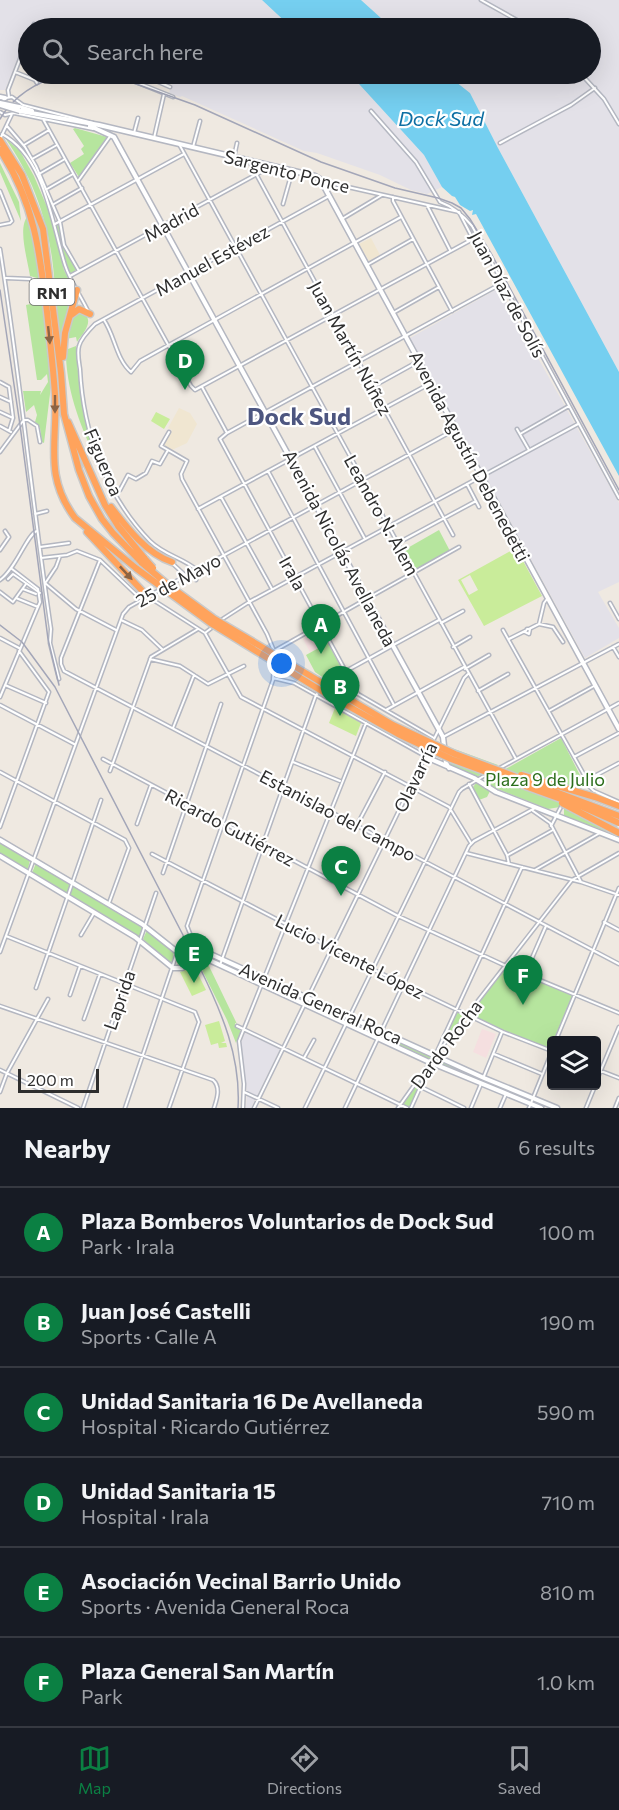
<!DOCTYPE html>
<meta charset="utf-8">
<style>
:root{--surface:#171b24;--page:#20242c;--text:#f1f3f6;--muted:#9ea1a6;--line:#363941;--accent:#0b8043}
body{margin:0;font-family:Commissioner,sans-serif;background:var(--page);color:var(--text)}
.controls{position:absolute;right:18px;bottom:18px;display:grid;overflow:hidden;border-radius:6px;box-shadow:0 6px 24px #0002}
.controls button{width:54px;height:54px;display:grid;place-items:center;padding:0;border:0;border-bottom:2px solid var(--line);background:var(--surface);color:var(--text);font:30px sans-serif}
.scale{position:absolute;left:18px;bottom:15px;width:81px;box-sizing:border-box;padding-left:6px;border:3px solid #2e2e2e;border-top:0;font-size:16px;line-height:21px;white-space:nowrap;color:#2e2e2e;-webkit-text-stroke:4px #fff;paint-order:stroke}
.you{position:absolute;left:282px;top:664px;width:21px;height:21px;margin:-15px;border:4px solid #fff;border-radius:50%;background:#1a73e8;box-shadow:0 0 0 9px #1a73e833}
.badge{display:grid;place-items:center;width:39px;height:39px;border-radius:50%;background:var(--accent);color:#fff;font-size:20px;font-weight:700}
.pin{position:absolute;translate:-50% -50px;filter:drop-shadow(0 2px 3px #0008)}
.pin::after{content:'';position:absolute;top:32px;width:21px;height:18px;background:inherit;clip-path:polygon(0 0,100% 0,50% 100%)}
.list{margin:0;padding:0;list-style:none}
h2{display:flex;justify-content:space-between;align-items:center;height:78px;margin:0;padding:0 24px;font-size:26px}
h2 small{font-size:20px;font-weight:400;color:var(--muted)}
.list li{display:grid;grid-template-columns:39px 1fr auto;gap:18px;align-items:center;box-sizing:border-box;height:90px;padding:0 24px;border-top:2px solid var(--line)}
.list b{display:block;font-size:22px;white-space:nowrap}
.list p{margin:0;font-size:20px;white-space:nowrap;color:var(--muted)}
.list em{font-size:20px;font-style:normal;color:var(--muted)}
.icon{flex:none;width:33px;height:33px;fill:none;stroke:currentColor;stroke-width:2;stroke-linecap:round;stroke-linejoin:round}
.map{position:relative;flex:none;width:619px;height:1108px;overflow:hidden}
.search{position:absolute;background:var(--surface);box-shadow:0 6px 24px #0002;left:18px;right:18px;top:18px;height:66px;display:flex;align-items:center;gap:15px;box-sizing:border-box;padding:0 21px;border-radius:33px;color:var(--muted);font-size:22px}
.sheet{height:618px;background:var(--surface)}
nav{display:flex;justify-content:space-around;align-items:center;box-sizing:border-box;height:84px;border-top:2px solid var(--line);background:var(--surface);font-size:16px;color:var(--muted)}
nav a{display:grid;justify-items:center;gap:3px}
nav .on{color:var(--accent)}
.map>svg:first-child{display:block}
</style>
<div class="map">
<svg width="619" height="1108" viewBox="0 0 619 1108">
<rect width="100%" height="100%" fill="#efe9e1"/>
<path fill="#e3e1e8" d="M0 0H262L292 28H49L34 22 30 28H28V33L5 90H0Z
M361 0H619V372L498 148 470 93 446 74H590V28H392Z
M149 74H346L359 84 424 155 442 187 427 194 411 190 380 175 317 153 304 151 182 96 180 97 169 93 172 84Z
M499 288 619 503V582L598 592 619 628V638L585 658 410 338Z
M245 1033 280 1049 251 1108H246L247 1092 241 1043Z"/>
<path fill="#f0e6d1" d="M371 238 380 255 369 261 359 244Z
M179 408 190 413 197 424 187 443 172 450 163 445 172 430 168 428Z"/>
<path fill="#f5dfe0" d="M315 632 322 646 310 652 303 639Z
M482 1029 496 1034 486 1058 473 1052Z"/>
<path fill="#b6e59e" d="M75 128 107 137 79 177 70 163 84 154 81 149 84 146 73 129Z
M5 138 20 151 34 176 50 214 64 270 75 292 61 346C56 317 56 287 52 258 46 214 30 173 5 138Z
M0 163 19 202 21 221 0 172Z
M28 216 37 246 50 369V394L44 443 42 442 40 428 35 422 37 415 34 405 26 412 23 391H41L40 395 48 382 47 374 41 380H37L26 305 35 303 38 289 37 278 30 276C28 261 17 227 28 216Z
M60 223 62 244 77 269 72 274C61 266 60 240 56 226Z
M78 310C97 318 85 331 77 342L76 337 66 339 72 315Z
M66 341 68 349 76 346C78 385 84 420 95 457 78 420 64 384 66 341Z
M439 530 450 551 415 570 404 550Z
M319 627 342 669 341 672 328 681 315 672 306 655 324 645 316 629Z
M561 738 583 781 573 786 560 807 548 809 485 784 486 780Z
M446 746 498 765 475 778 449 765Z
M477 782 490 791 487 797 479 800 473 787Z
M564 807 619 836 564 816Z
M0 842 30 860 28 869 0 854Z
M36 863 145 926 140 940 67 897 32 873Z
M147 930 174 952 172 963H170L143 939Z
M188 951 192 961 177 967 178 959Z
M202 961 208 964 237 1024 235 1023V1026L241 1031 236 1043 227 1020 198 962Z
M506 966 575 995 556 1040H552L551 1051 503 1032 468 1015 436 1056 484 1078 481 1084 379 1038 383 1031 435 1056 456 1008 468 1015Z
M430 1066 411 1108 400 1104Z"/>
<path fill="#c9ec9a" fill-rule="evenodd" d="M156 412 170 419 164 429 151 421Z
M516 548 542 596 484 626 458 580ZM470 575 478 590 469 595 461 580Z
M335 708 361 723 356 736 329 723Z
M194 966 206 990 192 996 180 972Z
M219 1021 225 1041 221 1043H226L227 1047 219 1048 218 1043 211 1045 205 1025Z"/>
<path fill="#75cff0" d="M262 0H361L392 28H292Z
M346 74H446L470 93 498 148 619 372V476L476 214 472 215 473 210 470 211 460 205 455 197 452 196 442 187 424 155 359 84Z"/>
<g fill="none" stroke-linecap="round" stroke-linejoin="round">
<defs>
<path id="minor" d="M481 0 531 28
M32 28 34 24 43 28
M21 57 28 60
M15 72 35 80 37 83
M58 74H59
M116 74 173 97
M140 74 170 87
M581 74 604 99 619 124
M9 97 8 90 28 38
M1 102 6 98 12 97 23 105 93 123
M371 111 416 162 440 202C454 207 463 215 472 226L619 498
M0 112 5 115 14 113
M14 113 93 129
M43 119 191 386 195 390 473 239 459 212
M7 126 25 147 36 166 60 222 64 245 79 271
M134 133 138 118
M2 134C45 157 52 224 65 265 70 281 81 296 88 311
M154 138 164 94
M0 139 12 114
M500 143 571 105 595 88
M179 144 516 759
M24 145 49 130
M193 147 200 121
M234 157 237 143
M32 159 57 145
M249 161 453 535
M39 174 65 159
M78 181 111 135
M324 183H330L459 212
M47 189 73 174
M0 191 12 221 10 223 0 225
M393 197V201L452 311
M54 204 82 188
M283 204 292 172
M427 205 450 250
M342 219 382 195
M55 224 184 154
M0 249C20 375 32 502 51 629L50 643 59 679
M367 265 413 239
M70 276 270 167
M6 278 30 279
M393 313 439 287
M104 320C115 336 116 359 131 372L140 361 401 217
M0 382 9 387 13 418 9 431
M202 387 227 433
M372 387 419 361
M0 397 11 402
M0 412 13 418
M24 420H28L37 426 40 442
M0 426 11 432
M517 429 529 450
M520 434 569 406
M315 447 365 539
M168 450 161 446 169 432
M0 452 23 421
M268 471 394 705
M467 484 479 507
M115 493 120 490 128 475 136 479 146 473 152 461 160 464 168 450 187 461 181 474 182 479 267 634 274 651
M221 497 272 589
M198 509 431 383
M35 514 47 511
M398 543 476 501
M40 547 69 543
M0 550 9 537 5 531
M41 558 67 555 77 551 100 560 142 600
M100 560 61 658V664L64 671 619 964
M173 564 186 576
M12 569 38 589
M197 570C183 558 164 555 150 541 106 496 83 432 80 369 79 362 77 353 79 346 81 338 89 330 95 324L329 196
M192 573 196 580
M8 579 13 574 40 593
M0 580C16 569 27 534 37 531
M46 582 56 567 60 556
M45 583 76 609 116 630
M171 584 456 429
M23 589 36 594
M0 592 13 602 26 584
M16 598 38 607
M150 598 205 633 241 697 449 807 471 843
M610 603 619 619
M121 620 142 630 162 649
M221 620 249 602 578 424
M441 623 463 611
M539 624 544 603 547 599
M527 629H530L529 634 525 632Z
M529 629 539 624 553 627 563 642
M503 630 587 780
M205 633 214 626
M0 638 19 648
M509 639 525 631
M453 647 470 637
M613 647 619 657
M274 651 459 547
M150 659 180 666 208 684 244 666
M465 669 489 655
M273 678 294 683 425 756
M5 685 46 703
M478 691 508 674
M0 697 40 602 38 589
M0 705 74 744
M386 710 464 667
M549 711 594 686
M173 728 194 675
M443 737 619 644
M434 738 358 694 220 439 227 433 497 286
M434 739 464 678 468 674
M574 757 619 733
M103 759 398 916 506 966 619 1013
M293 762 340 781
M498 769 619 703
M110 771 151 657 198 629
M0 772 125 840 129 848 109 903
M584 782 594 791 619 802
M469 784 507 855 509 864
M574 787 619 763
M533 811 550 823 581 882
M137 824 151 785
M357 825 385 772
M551 826 562 805
M0 827 49 692 19 651
M466 853 581 882 619 895
M152 854 372 969 503 1032 552 1051
M508 855 553 830
M535 870 600 833
M163 873 221 704
M604 922 619 930
M81 935 94 913
M6 936 195 1012 199 1022 169 1108
M193 947V941L187 926 273 680 274 663
M0 952 123 614 129 607 163 588
M220 965 316 695 332 680 346 671 439 620
M525 974 546 926
M36 988 101 800
M70 995 80 966
M0 1006 213 1080C221 1087 217 1099 214 1108
M84 1019 100 974
M237 1026 407 1108
M556 1040 619 888
M494 1054 542 1074
M435 1056 522 867
M304 1058 314 1040
M596 1069 619 1078
M0 1070 78 1108
M484 1076 502 1032
M596 1082 619 1027
M421 1087 464 1108
M0 1092 7 1073 48 999
M244 1092 278 1108
M83 1108 156 893
M125 1108 181 941
M243 1108 244 1084 239 1041 366 723
M254 1108 429 749
M305 1108 459 792 462 789 487 774
M345 1108 469 846 474 841 535 808
M398 1108 435 1056 572 880 619 853
M411 1108 428 1070
M471 1108 481 1084
M500 1108 506 1094
M529 1108 552 1051
M586 1108 595 1086
M615 1108 619 1098"/>
<path id="secondary" d="M0 97 5 98
M19 107 32 111
M20 111 99 125 315 176 320 179 619 729
M90 126 114 137 443 737 446 763 449 768
M426 757 474 778 496 792 619 840
M0 840 142 924 176 951 197 948 484 1078 557 1108
M0 856 135 937 173 968H182L199 959H207L427 1061 541 1108"/>
<path id="motorway" d="M0 140 22 175 43 229 61 373 64 414 79 470 89 496 102 519 113 533 142 563
M0 150C34 202 40 252 47 312 50 339 53 367 55 394 58 442 43 475 75 518L137 569
M71 315 79 309 90 314
M63 357 65 333 77 290
M68 422 105 505 118 526 145 559
M111 507C127 528 147 554 172 562
M87 532 148 597
M595 797 619 806"/>
</defs>
<use href="#minor" stroke="#b4b7c1" stroke-width="5"/>
<use href="#secondary" stroke="#b4b7c1" stroke-width="7"/>
<use href="#motorway" stroke="#c9c9c9" stroke-width="9"/>
<use href="#minor" stroke="#fff" stroke-width="2"/>
<use href="#secondary" stroke="#fff" stroke-width="4"/>
<use href="#motorway" stroke="#ffa35c" stroke-width="6"/>
<path stroke="#a3a6b8" stroke-width="1.5" d="M108 74 195 105 321 162 395 188 438 198 452 203 461 208 470 219 492 255 619 490
M0 119C14 95 39 81 65 74
M0 290 20 425 48 639 59 685
M0 625 22 642 55 687 200 968C222 1013 241 1057 238 1108"/>
<defs>
<path id="secondary-bridge" d="M0 103 19 107
M0 105 20 111"/>
<path id="motorway-bridge" d="M145 559 153 568
M142 563 168 585 213 618 393 725 455 754 619 816
M137 569 212 624 325 693 398 734 451 759 583 807 619 823
M521 775 595 797
M562 803 619 833"/>
</defs>
<use href="#secondary-bridge" stroke="#b4b7c1" stroke-width="7" stroke-linecap="butt"/>
<use href="#motorway-bridge" stroke="#c9c9c9" stroke-width="9" stroke-linecap="butt"/>
<use href="#secondary-bridge" stroke="#fff" stroke-width="4"/>
<use href="#motorway-bridge" stroke="#ffa35c" stroke-width="6"/>
</g>
<defs><path id="oneway-solid" d="M-6-.8H1V-3.2L6.5 0L1 3.2V.8H-6Z" transform="scale(1.5)"/></defs>
<g fill="#8c6343">
<use href="#oneway-solid" transform="translate(49 335) rotate(84)"/>
<use href="#oneway-solid" transform="translate(55 404) rotate(90)"/>
<use href="#oneway-solid" transform="translate(126 573) rotate(47)"/>
</g>
<g text-anchor="middle" dominant-baseline="central" stroke-width="4.5" stroke-linejoin="round" paint-order="stroke">
<rect fill="#fff" stroke="#6d6d6d" stroke-width="1.5" x="29.5" y="279" width="45" height="26" rx="4.5"/>
<g font-size="16" font-weight="bold" fill="#2e2e2e">
<text x="52" y="292">RN1</text>
</g>
<g font-size="18" fill="#2e2e2e" stroke="#fff">
<text transform="translate(287 171) rotate(14)">Sargento Ponce</text>
<text transform="translate(171 222) rotate(-29)">Madrid</text>
<text transform="translate(212 260) rotate(-29)">Manuel Estévez</text>
<text transform="translate(508 294) rotate(62)">Juan Díaz de Solís</text>
<text transform="translate(351 348) rotate(61)">Juan Martín Núñez</text>
<text transform="translate(470 456) rotate(62)">Avenida Agustín Debenedetti</text>
<text transform="translate(104 462) rotate(67)">Figueroa</text>
<text transform="translate(382 515) rotate(61)">Leandro N. Alem</text>
<text transform="translate(340 548) rotate(62)">Avenida Nicolás Avellaneda</text>
<text transform="translate(293 573) rotate(61)">Irala</text>
<text transform="translate(178 580) rotate(-28)">25 de Mayo</text>
<text transform="translate(415 777) rotate(-64)">Olavarría</text>
<text transform="translate(338 815) rotate(28)">Estanislao del Campo</text>
<text transform="translate(230 827) rotate(28)">Ricardo Gutiérrez</text>
<text transform="translate(350 956) rotate(27)">Lucio Vicente López</text>
<text transform="translate(119 1000) rotate(-71)">Laprida</text>
<text transform="translate(321 1003) rotate(24)">Avenida General Roca</text>
<text transform="translate(446 1044) rotate(-53)">Dardo Rocha</text>
</g>
<g font-size="18" fill="#2c6e1b" stroke="#fff">
<text x="545" y="779">Plaza 9 de Julio</text>
</g>
<g font-size="20" font-style="italic" fill="#0d6fa3" stroke="#fff">
<text x="441" y="118">Dock Sud</text>
</g>
<g font-size="24" font-weight="bold" fill="#4d5680" stroke="#fff">
<text x="299" y="415">Dock Sud</text>
</g>
</g>
</svg>
<div class="controls">
<button><svg class="icon" aria-label="layers" viewBox="0 0 24 24"><path d="M12 4l9 5-9 5-9-5zM3 14l9 5 9-5"/></svg></button>
</div>
<div class="scale">200 m</div>
<div class="you"></div>
<div class="pin badge" style="left:321px;top:654px">A</div>
<div class="pin badge" style="left:340px;top:716px">B</div>
<div class="pin badge" style="left:341px;top:896px">C</div>
<div class="pin badge" style="left:185px;top:390px">D</div>
<div class="pin badge" style="left:194px;top:983px">E</div>
<div class="pin badge" style="left:523px;top:1005px">F</div>
<div class="search"><svg class="icon" aria-label="search" viewBox="0 0 24 24"><circle cx="10" cy="10" r="6"/><path d="M15 15l6 6"/></svg>Search here</div>
</div>
<section class="sheet">
<h2>Nearby<small>6 results</small></h2>
<ul class="list">
<li><span class="badge">A</span><div><b>Plaza Bomberos Voluntarios de Dock Sud</b><p>Park · Irala</p></div><em>100 m</em></li>
<li><span class="badge">B</span><div><b>Juan José Castelli</b><p>Sports · Calle A</p></div><em>190 m</em></li>
<li><span class="badge">C</span><div><b>Unidad Sanitaria 16 De Avellaneda</b><p>Hospital · Ricardo Gutiérrez</p></div><em>590 m</em></li>
<li><span class="badge">D</span><div><b>Unidad Sanitaria 15</b><p>Hospital · Irala</p></div><em>710 m</em></li>
<li><span class="badge">E</span><div><b>Asociación Vecinal Barrio Unido</b><p>Sports · Avenida General Roca</p></div><em>810 m</em></li>
<li><span class="badge">F</span><div><b>Plaza General San Martín</b><p>Park</p></div><em>1.0 km</em></li>
</ul>
</section>
<nav>
<a class="on"><svg class="icon" aria-label="map" viewBox="0 0 24 24"><path d="M3 6l6-2 6 2 6-2v14l-6 2-6-2-6 2zM9 4v14M15 6v14"/></svg>Map</a>
<a><svg class="icon" aria-label="directions" viewBox="0 0 24 24"><path d="M12 3l9 9-9 9-9-9zM9 14v-3h6M13 9l2 2-2 2"/></svg>Directions</a>
<a><svg class="icon" aria-label="saved" viewBox="0 0 24 24"><path d="M7 4h10v16l-5-4-5 4z"/></svg>Saved</a>
</nav>
